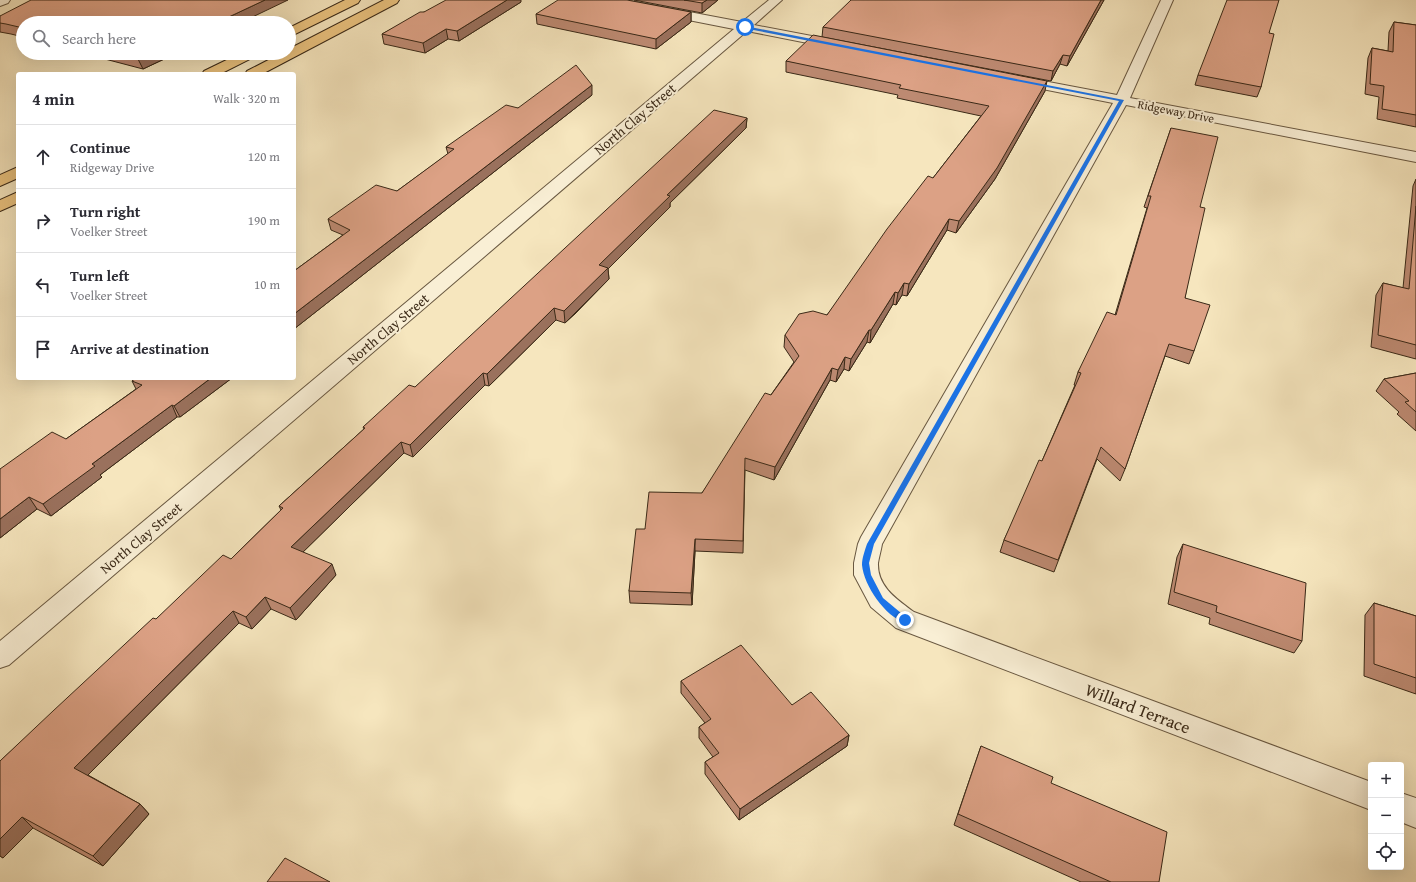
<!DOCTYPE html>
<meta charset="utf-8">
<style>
:root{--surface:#fff;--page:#f7f7f7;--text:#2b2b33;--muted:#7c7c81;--line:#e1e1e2}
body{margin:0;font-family:"Gentium Book Plus",serif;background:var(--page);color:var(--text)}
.controls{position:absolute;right:12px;bottom:12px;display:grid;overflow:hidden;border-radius:4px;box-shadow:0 4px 16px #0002}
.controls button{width:36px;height:36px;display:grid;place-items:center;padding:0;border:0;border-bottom:1px solid var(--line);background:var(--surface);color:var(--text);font:20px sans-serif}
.stop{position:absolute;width:12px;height:12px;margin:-9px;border:3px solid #1a73e8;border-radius:50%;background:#fff}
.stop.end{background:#1a73e8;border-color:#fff;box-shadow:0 1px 4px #0008}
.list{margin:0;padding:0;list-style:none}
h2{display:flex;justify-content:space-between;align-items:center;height:52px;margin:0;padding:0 16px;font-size:17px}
h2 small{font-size:13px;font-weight:400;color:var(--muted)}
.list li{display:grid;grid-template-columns:26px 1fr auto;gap:12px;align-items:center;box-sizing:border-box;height:64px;padding:0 16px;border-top:1px solid var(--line)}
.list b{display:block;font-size:15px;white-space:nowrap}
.list p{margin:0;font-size:13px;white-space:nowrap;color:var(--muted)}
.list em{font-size:13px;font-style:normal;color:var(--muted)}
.icon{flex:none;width:22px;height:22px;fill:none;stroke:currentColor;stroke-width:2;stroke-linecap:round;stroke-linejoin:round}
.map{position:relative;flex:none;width:1416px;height:882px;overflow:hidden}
.search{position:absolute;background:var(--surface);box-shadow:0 4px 16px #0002;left:16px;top:16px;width:280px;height:44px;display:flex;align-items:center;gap:10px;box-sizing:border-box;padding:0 14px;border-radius:22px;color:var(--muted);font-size:15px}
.panel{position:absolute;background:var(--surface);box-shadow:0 4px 16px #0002;left:16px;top:72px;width:280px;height:308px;border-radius:4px}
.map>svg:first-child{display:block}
</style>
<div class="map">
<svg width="1416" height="882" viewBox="0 0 1416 882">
<rect width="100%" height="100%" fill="#f6e6be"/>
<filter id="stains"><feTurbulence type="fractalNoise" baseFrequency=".005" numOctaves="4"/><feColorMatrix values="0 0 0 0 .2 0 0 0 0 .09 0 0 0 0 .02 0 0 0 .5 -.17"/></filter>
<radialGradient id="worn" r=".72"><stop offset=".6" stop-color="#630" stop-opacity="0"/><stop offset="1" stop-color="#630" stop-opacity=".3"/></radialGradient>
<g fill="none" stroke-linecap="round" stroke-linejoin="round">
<defs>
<path id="minor" d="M0 0H10L8 3 0 6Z
M601 0H626L742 22 769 0H782L754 25 838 41 843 42 845 45 843 48 838 49 747 31 9 665 0 668V641L734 29 607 4 603 3Z
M1161 0H1173L1130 98 1416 152V162L1126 105 882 544C881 550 879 557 878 563 877 587 898 600 914 612L1371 782V810L896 628 871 607 854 575V563L858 544 861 537 1113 103 1017 84 1012 83 1010 80 1012 77 1017 76 1117 95Z
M1401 793 1416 798V828L1401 822Z"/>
<path id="major" d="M345 0H360L358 3 289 37V28Z
M384 0H399L397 3 262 74H245L247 71 282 53H289V49Z
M241 53H258L256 56 220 74H202L204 71Z
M18 167V178L0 186V175Z
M18 192V203L0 211V200Z"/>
</defs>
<use href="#minor" stroke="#695841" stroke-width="2"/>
<use href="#major" stroke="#3a2917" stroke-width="2"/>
<use href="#minor" fill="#f9efd5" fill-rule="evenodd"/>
<use href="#major" fill="#ebc37f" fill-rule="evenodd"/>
</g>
<path fill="#bd8a72" stroke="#3a2917" d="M634 0H718L702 13Z
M1104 0 1067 66 1060 64 1051 81 822 37 823 27Z
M521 2 459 41 448 39 425 53 384 44 382 34 424 12Z
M691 12V22L656 49 537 24 536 14Z
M0 16 23 23V37L11 34 0 32Z
M1394 22 1416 25V127L1377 119 1379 97 1365 94 1368 58 1372 48 1388 51 1389 32Z
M1269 33 1261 87 1257 97 1195 85 1198 75Z
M82 53H177L143 69Z
M786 61 1045 91 995 179 956 233 947 230 907 296 902 295 896 305 893 304 870 343 867 342 849 371 844 369 836 382 830 380 774 480 745 470 743 553 695 551 692 605 630 603 629 591 645 529 702 493 794 362 784 347 785 335 827 315 933 178 981 116 897 98 898 95 786 72Z
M592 95 294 329V271L343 235 331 230 328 219 397 191 448 154 446 147 518 108Z
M747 118 746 128 670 203V207L608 269 609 279 575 314 565 323 556 320 489 386 485 385 413 457 404 453 303 552 336 575 296 620 271 609 252 629 239 623 88 775 140 804 149 814 103 866 33 828 3 858 0 856V761L156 619 231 559 281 510 279 506 364 429 363 427 415 387Z
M1171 128 1200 207 1185 298 1194 351 1189 364 1165 356 1125 469 1120 481 1097 459 1054 572 1000 552 1004 540 1042 461 1075 385H1074L1078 372 1115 315 1147 208 1144 207Z
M1416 179V359L1371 347 1376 295 1383 283 1403 288 1413 186Z
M1416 373V431L1397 414 1399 412 1376 391 1384 379Z
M232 378 180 417H177L100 475 102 477 51 516 37 509 0 538 66 439 136 389 132 381Z
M1183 544 1302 641 1294 653 1209 624 1210 618 1168 604 1177 557Z
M1374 603 1416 616V694L1364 676 1365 615Z
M681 681 792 705 849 735 847 746 739 820 705 774V762L713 757 699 738V727L705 723 681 693Z
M981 746 1159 882H1081L954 825Z"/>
<path fill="#9a715d" stroke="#3a2917" d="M265 0H288L240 23H216Z
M507 0H521V2L459 41 457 31Z
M707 0H718L702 13V3Z
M1101 0H1104L1067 66 1070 56Z
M691 12V22L656 49V39Z
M446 29 448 39 425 53 423 43Z
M151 53H177L143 69 138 59Z
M1063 55 1060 64 1051 81 1053 71Z
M1047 81 1045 91 995 179 956 233 959 221Z
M592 85V95L294 329V314Z
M747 118 746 128 670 203V207L608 269 609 279 565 323 564 311 599 265 667 195Z
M949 219 947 230 907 296 909 284Z
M904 283 902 295 896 305 898 293Z
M895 292 893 304 870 343 871 330Z
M554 308 556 320 489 386 487 374Z
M869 330 867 342 849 371 851 359Z
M845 357 844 369 836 382 838 370Z
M832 368 830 380 774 480 775 467Z
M483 373 485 385 413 457 410 445Z
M211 378H232L180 417 174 406Z
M172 405 177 417 100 475 102 477 51 516 43 504 92 464Z
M401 442 404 453 296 559 291 547Z
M29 497 37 509 0 538V519Z
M695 539V551L692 605 691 593Z
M332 564 336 575 296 620 290 608Z
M265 597 271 609 252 629 246 617Z
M233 611 239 623 84 779 74 768Z
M849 735 847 746 739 820 740 809Z
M140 804 149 814 103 866 93 856Z
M22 817 33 828 3 858 0 856V839Z"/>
<path fill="#dca185" stroke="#3a2917" d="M31 0H265L216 23H23V28L6 24 0 23V16Z
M446 0H507L457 31 446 29 423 43 382 34 420 12H424Z
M558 0H627L691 12 656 39 536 14Z
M684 0H707L702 3Z
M851 0H1101L1070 56 1063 55 1053 71 823 27Z
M1227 0H1279L1269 33 1274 34 1261 87 1198 75Z
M1394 22 1416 25V115L1382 109 1384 86 1370 84 1372 48 1393 52Z
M813 35 1047 81 997 168 959 221 949 219 909 284 904 283 898 293 895 292 871 330H869L851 359 845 357 838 370 832 368 775 467 745 458 743 541 695 539 691 593 629 591 636 529H645L649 492 702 493 765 393 771 395 799 356 785 335 799 314 813 311 827 315 887 229 928 176 933 178 989 106 899 88 901 85 786 61Z
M116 53H151L138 59Z
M576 65 592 85 294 314V271L350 230 328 219 376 185 397 191 454 149 446 147 506 105 518 108Z
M714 110 747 118 667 195 670 196 599 265 608 268 564 311 554 308 487 374 483 373 410 445 401 442 291 547 332 564 290 608 265 597 246 617 233 611 74 768 140 804 93 856 22 817 0 839V761L53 711 153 618 156 619 223 555 231 559 283 508 279 506 365 428 363 427 409 385 415 387Z
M1171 128 1218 137 1200 207 1205 208 1185 298 1210 305 1194 351 1169 344 1125 469 1101 447 1058 560 1004 540 1039 460 1042 461 1081 373 1078 372 1107 312 1116 315 1151 196H1148Z
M1416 206V345L1378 335 1383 283 1409 289Z
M1416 373V412L1405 402 1409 401 1384 379Z
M136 378H211L174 406 172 405 92 464 95 466 43 504 29 497 0 519V469L52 432 66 439 142 385 132 381Z
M1183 544 1306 583 1302 641 1216 612 1217 606 1174 592Z
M1374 603 1416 616V678L1374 664Z
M741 645 792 705 811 692 849 735 740 809 705 762 719 753 699 727 711 719 681 681Z
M981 746 1053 777 1051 783 1167 832 1159 882H1111L958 814Z
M285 858 330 882H267Z"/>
<path fill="#1a73e8" d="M745 26 1124 100 874 544 869 563 871 575 883 598 907 618V623H905C885 616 864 586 862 565 862 558 865 550 867 544L1119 101 743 28Z"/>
<g text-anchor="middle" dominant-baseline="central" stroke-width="4" stroke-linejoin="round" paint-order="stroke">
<g font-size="12" fill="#3a2917" stroke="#f9efd5">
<text transform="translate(1176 111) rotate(11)">Ridgeway Drive</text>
</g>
<g font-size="14" fill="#3a2917" stroke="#f9efd5">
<text transform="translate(635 119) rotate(-40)">North Clay Street</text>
<text transform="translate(388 329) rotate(-40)">North Clay Street</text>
<text transform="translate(141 538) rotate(-40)">North Clay Street</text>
</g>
<g font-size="17" fill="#3a2917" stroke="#f9efd5">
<text transform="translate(1138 708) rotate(21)">Willard Terrace</text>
</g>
</g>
<rect width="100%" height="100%" filter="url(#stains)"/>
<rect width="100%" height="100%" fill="url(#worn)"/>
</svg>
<div class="controls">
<button>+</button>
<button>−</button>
<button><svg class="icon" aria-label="locate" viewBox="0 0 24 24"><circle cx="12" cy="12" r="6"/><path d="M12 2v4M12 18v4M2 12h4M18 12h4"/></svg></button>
</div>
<div class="stop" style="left:745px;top:27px"></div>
<div class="stop end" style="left:905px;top:620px"></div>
<div class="search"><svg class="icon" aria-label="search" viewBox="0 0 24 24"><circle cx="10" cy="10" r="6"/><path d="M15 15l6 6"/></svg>Search here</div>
<section class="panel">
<h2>4 min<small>Walk · 320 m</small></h2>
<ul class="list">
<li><svg class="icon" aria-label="ahead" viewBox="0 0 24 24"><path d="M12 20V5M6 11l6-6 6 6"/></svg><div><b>Continue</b><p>Ridgeway Drive</p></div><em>120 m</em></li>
<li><svg class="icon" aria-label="right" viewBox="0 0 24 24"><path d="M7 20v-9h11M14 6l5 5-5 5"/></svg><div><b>Turn right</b><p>Voelker Street</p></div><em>190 m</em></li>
<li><svg class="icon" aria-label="left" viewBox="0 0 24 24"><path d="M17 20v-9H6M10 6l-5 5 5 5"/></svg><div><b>Turn left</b><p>Voelker Street</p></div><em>10 m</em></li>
<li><svg class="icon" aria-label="arrive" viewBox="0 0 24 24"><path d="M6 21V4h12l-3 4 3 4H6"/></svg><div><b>Arrive at destination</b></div></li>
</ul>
</section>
</div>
